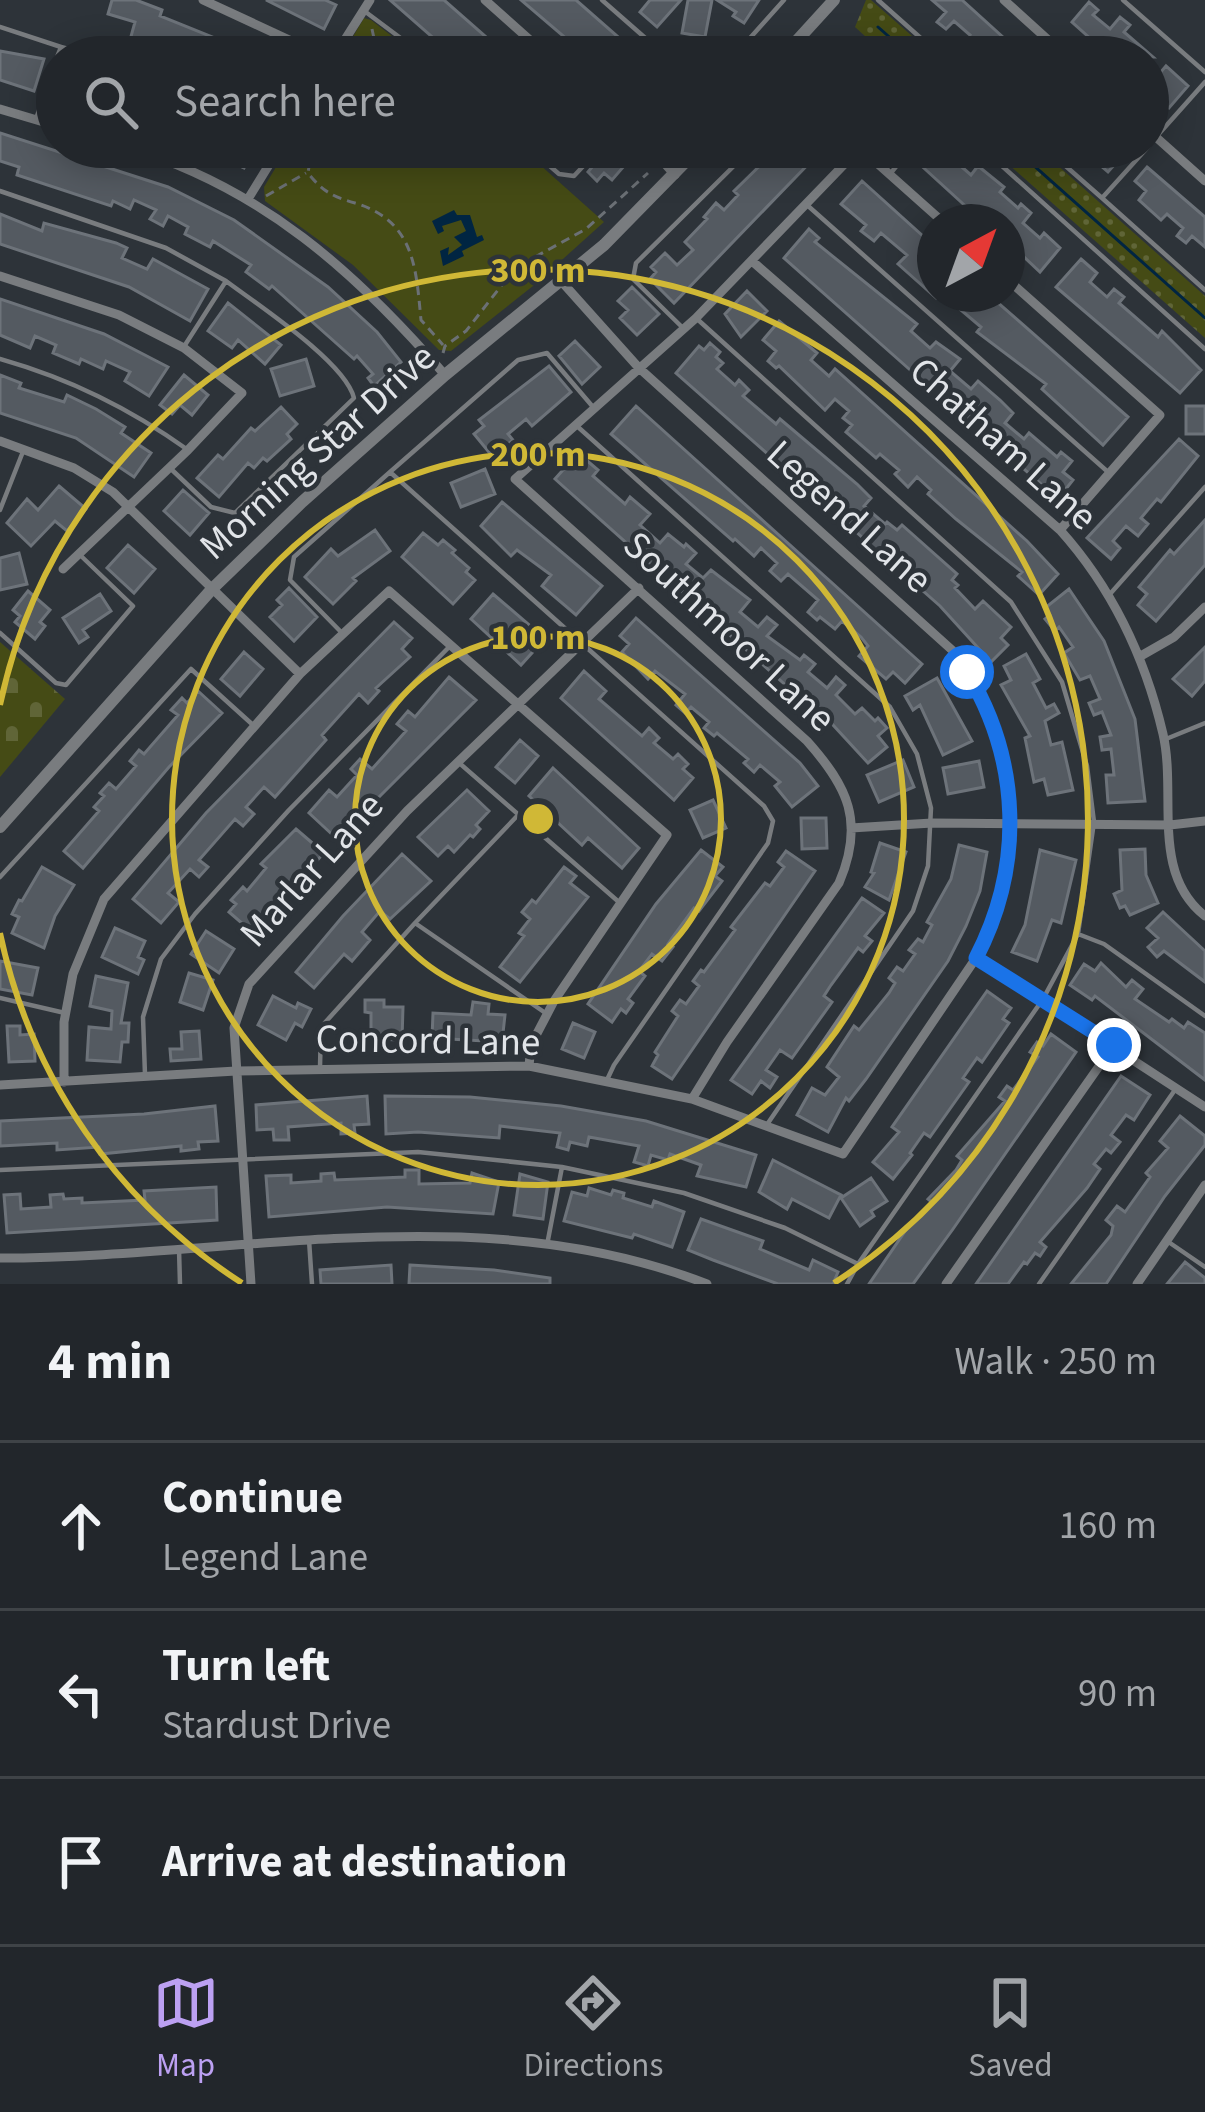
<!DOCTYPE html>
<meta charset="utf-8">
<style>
:root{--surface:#22262b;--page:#2e3237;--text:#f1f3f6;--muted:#a2a5a9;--line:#3f4347;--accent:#bca0f2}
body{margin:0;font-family:"Source Sans 3",sans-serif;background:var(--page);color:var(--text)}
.compass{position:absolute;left:917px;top:204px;width:108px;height:108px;border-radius:50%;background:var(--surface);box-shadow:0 6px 30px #0003;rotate:41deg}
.stop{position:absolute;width:36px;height:36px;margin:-27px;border:9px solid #1a73e8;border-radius:50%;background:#fff}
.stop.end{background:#1a73e8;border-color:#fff;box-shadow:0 3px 12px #0008}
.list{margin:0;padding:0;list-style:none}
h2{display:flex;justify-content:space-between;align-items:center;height:156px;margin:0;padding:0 48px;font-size:51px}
h2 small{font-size:39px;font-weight:400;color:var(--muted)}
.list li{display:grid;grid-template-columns:78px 1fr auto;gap:36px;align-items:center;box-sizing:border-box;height:168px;padding:0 48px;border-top:3px solid var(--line)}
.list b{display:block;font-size:45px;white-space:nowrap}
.list p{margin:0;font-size:39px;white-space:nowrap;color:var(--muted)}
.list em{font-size:39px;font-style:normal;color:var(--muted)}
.icon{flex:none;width:66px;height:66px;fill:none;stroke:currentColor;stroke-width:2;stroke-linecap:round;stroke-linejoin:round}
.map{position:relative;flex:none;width:1205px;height:1284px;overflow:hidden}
.search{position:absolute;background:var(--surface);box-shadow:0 6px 30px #0003;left:36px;right:36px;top:36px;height:132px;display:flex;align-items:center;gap:30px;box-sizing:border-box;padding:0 42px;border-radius:66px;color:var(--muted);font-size:45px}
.sheet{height:660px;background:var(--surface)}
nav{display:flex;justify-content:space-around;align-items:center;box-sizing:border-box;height:168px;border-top:3px solid var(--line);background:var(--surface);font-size:33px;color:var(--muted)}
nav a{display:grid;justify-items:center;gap:6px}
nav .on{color:var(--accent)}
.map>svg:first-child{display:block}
</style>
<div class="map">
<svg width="1205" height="1284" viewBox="0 0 1205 1284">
<defs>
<pattern id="grass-dots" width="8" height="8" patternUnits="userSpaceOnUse" patternTransform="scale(3)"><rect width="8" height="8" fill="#454b15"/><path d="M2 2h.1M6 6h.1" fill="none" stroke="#606537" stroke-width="1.8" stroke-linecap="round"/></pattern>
<pattern id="cemetery-stones" width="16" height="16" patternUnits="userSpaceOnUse" patternTransform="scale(3)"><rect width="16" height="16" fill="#454b15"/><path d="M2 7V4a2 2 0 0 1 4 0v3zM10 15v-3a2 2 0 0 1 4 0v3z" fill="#606537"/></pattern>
</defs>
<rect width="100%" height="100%" fill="#2d3339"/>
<path fill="url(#grass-dots)" d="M866 0H871L936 57H888L855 27Z
M989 147H1037L1205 296V338Z"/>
<path fill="url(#cemetery-stones)" d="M0 642 65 699 0 777Z"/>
<path fill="#454b15" d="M364 18 371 20 419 57H341Z
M288 147H520L604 222 533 286 451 351 439 350 353 265 265 201 264 187Z"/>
<path fill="#002542" d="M454 210 457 215H470L477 237 482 235 484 240 462 251 464 256 443 266 440 251 449 247 448 255 462 245 454 237 466 231 461 220 442 226 444 231 438 234 432 221Z"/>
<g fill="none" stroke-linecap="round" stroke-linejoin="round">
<path stroke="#002542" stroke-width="3" d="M878 27 912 57
M1013 147 1205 318"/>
</g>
<path fill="#545a61" stroke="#6d737a" stroke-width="3" d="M112 0H136L162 10 160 16 262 57H181L184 51 154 39 152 46 130 40 135 22 108 14Z
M266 0H325L336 5 324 29Z
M390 0H444L509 57H455Z
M521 0H576L641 57H578L582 52Z
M650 0H681L657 27 640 12Z
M688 0H712L705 37 682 33Z
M717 0H759L744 23 733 16 736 12Z
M932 0H962L1025 57H978L962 44 970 35 954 21 946 29 937 22 946 12Z
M1089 2 1098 10 1093 15 1110 29 1120 17 1130 25 1124 32 1153 57H1111L1072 22Z
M0 51 44 59 34 91 0 80Z
M1148 63 1160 73 1166 66 1188 86 1169 108 1148 90Z
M0 133 168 187 234 220 328 287 377 332 401 362 374 386 368 378 373 374 357 356 354 359 272 286 269 289 246 272 251 265 213 241 210 247 185 234 188 227 168 216 163 226 150 219 156 210 134 200 130 209 113 201 111 206 17 175 19 167 0 161Z
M201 147H255L244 168Z
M779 147H815L820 152 674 303 650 279 656 272 651 267 665 253 677 265 693 250 685 242 707 219 704 217 716 203 724 210 738 195 734 191Z
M927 147H937L945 154 955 147 962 153 955 161 971 175 978 166 1004 187 1000 192 1018 208 1021 204 1031 213 1023 223 1040 238 1044 233 1060 248 1040 272 1007 241V222H983L915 160Z
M1096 147H1130L1108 172 1088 155Z
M607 149 625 165 612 180 604 173 597 181 588 172Z
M1147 167 1205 217V247L1192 236 1186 243 1177 236 1183 228 1167 214 1161 220 1139 200 1146 191 1135 181Z
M862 181 935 247V297L898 264 907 255 881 233 874 241 861 231 866 225 841 204Z
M0 214 42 231 44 223 116 243 127 248 122 258 147 269 153 259 208 289 190 321 129 287 0 244Z
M809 229 819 238 815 242 917 324 911 331 930 348 936 342 960 359 950 371 971 389 978 381 1000 400 1013 413 1005 423 1024 439 1029 433 1057 457 1061 452 1072 461 1063 472 1073 480 1058 499 967 419 973 411 951 392 944 400 784 258Z
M1081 259 1097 273 1090 282 1107 297 1114 289 1124 297 1119 303 1158 337 1162 331 1201 370 1180 393 1056 287Z
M632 287 659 314 637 335 620 318 628 310 618 301Z
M747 291 767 311 741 337 725 314Z
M942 294H988L1128 417 1103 445 1042 389 1046 384 977 332 981 327Z
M0 299 104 334 168 367 149 396 125 381 130 372 106 361 103 369 81 359 79 364 53 353 56 345 35 336 30 348 0 335Z
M228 303 281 345 265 364 238 340 232 348 208 331Z
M779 321 817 353 811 360 829 376 835 369 1027 541 1058 574 1039 595 1018 576 1022 572 956 519 928 494 931 490 917 477 908 487 895 474 899 470 880 454 876 458 846 432 852 425 843 418 849 411 835 399 825 410 779 366 776 368 768 361 776 351 763 340Z
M575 341 600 367 582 384 559 356Z
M710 343 720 352 716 357 723 363 717 369 735 385 739 380 749 390 743 396 776 424 780 419 857 484 871 498 864 506 885 524 887 522 897 530 902 525 957 574 952 580 958 585 955 588 975 609 983 601 1011 627 1001 638 1008 645 991 662 940 606 676 373 699 346 704 350Z
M306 359 314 386 280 396 271 369Z
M549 366 571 392 532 426 526 419 508 434 513 440 493 457 474 434 484 426 479 420Z
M0 375 21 383 19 388 64 402 67 395 96 409 125 427 121 433 151 453 134 477 76 438 0 413Z
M184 375 208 395 192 415 180 405 172 414 160 405Z
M636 406 922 664 905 683 893 672 886 679 872 667 859 656 868 646 861 637 842 621 835 629 820 617 817 620 808 612 818 600 788 574 781 581 770 571 777 563 761 548 754 556 735 539 733 541 611 434Z
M1186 406H1205V434H1186Z
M281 407 297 424 287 434 291 439 267 461 263 458 254 468 248 463 219 497 197 478 218 455 223 459 251 428 255 431Z
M1179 439 1198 456 1161 502 1157 499 1141 518 1148 524 1138 536 1126 526 1113 541 1120 548 1111 559 1087 538Z
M578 453 598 470 593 476 625 504 630 497 650 514 640 525 660 543 668 534 684 547 686 544 696 553 686 564 703 578 711 570 750 600 740 612 758 627 767 617 777 625 767 636 800 660 804 655 815 664 808 672 827 688 836 677 845 685 836 695 855 714 862 708 875 721 878 718 887 728 878 736 887 747 868 763 821 712 819 715 714 621 721 613 703 598 697 606 555 479Z
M485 469 495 494 461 507 451 483Z
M59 486 86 509 67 531 55 521 31 546 7 523 27 499 38 510Z
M183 490 209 513 190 535 164 511Z
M502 502 602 586 576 615 542 586 551 575 517 550 511 556 481 526Z
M1205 520V565L1156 621 1138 605 1147 594 1139 587 1170 550 1174 554Z
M375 530 390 551 353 578 356 581 333 604 305 577 331 549 338 556Z
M423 533 438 545 443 540 455 550 452 553 469 568 466 572 475 580 453 604 402 557Z
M128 545 155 569 134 593 107 568Z
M19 553 27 584 0 590V558Z
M289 588 317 617 294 641 270 617 282 605 277 600Z
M1069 589 1104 641 1135 719 1145 801 1108 803 1106 775H1114L1111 749 1102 750 1100 737 1111 735 1102 712 1094 715 1089 703 1100 699 1090 676 1080 680 1064 653 1073 647 1059 627 1055 631 1045 619 1050 615 1045 608Z
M28 591 50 610 40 622 45 626 35 639 15 622 20 616 13 610Z
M100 594 111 611 83 630 88 637 79 643 63 618Z
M493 594 534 629 529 634 540 644 521 665 471 619Z
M636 618 800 763 818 786 792 807 775 786 780 782 760 765 754 772 744 763 748 759 717 733 714 736 704 728 709 722 691 707 685 713 676 705 685 694 655 671 648 679 622 652 629 644 620 636Z
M394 622 412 638 402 649 410 657 376 688 379 691 368 703 359 694 322 735 326 740 275 797 264 787 246 807 254 814 243 826 235 819 199 860 208 867 199 877 190 869 168 893 179 902 161 923 133 899 206 813Z
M1205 647V681L1192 696 1173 679Z
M244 652 263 669 240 696 221 679Z
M1026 654 1040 679 1033 683 1046 708 1054 704 1059 713 1045 721 1051 745 1062 742 1073 790 1048 795 1044 779 1034 782 1025 738 1030 736 1001 685 1011 680 1004 666Z
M584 671 606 691 599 699 642 736 649 728 659 738 654 743 673 759 678 754 688 764 683 769 693 778 674 800 561 698Z
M449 677 476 700 337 839 309 813 329 790 337 797 357 775 351 769 360 759 372 769 406 731 397 724 408 711 415 717Z
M937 678 972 741 943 755 920 705 913 710 905 696Z
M198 691 222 713 169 767 83 868 64 851 99 811 94 807 104 796 100 793 109 783 116 789 136 766 130 761 139 750 144 754 178 715 171 710 182 698 187 703Z
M520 740 538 756 515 783 496 767Z
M903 760 914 787 879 802 867 775Z
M979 761 984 787 948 794 943 768Z
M553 768 639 848 622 868 588 838 582 845 529 796Z
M467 790 489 811 476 825 480 829 473 837 470 835 454 852 448 846 438 856 418 837Z
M713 800 726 828 703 838 690 810Z
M801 818H826L827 848 802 849Z
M296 829 324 853 252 932 229 912 236 904 231 900 243 887 247 891 266 868 261 864Z
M880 843 906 852 889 900 865 887 874 873 871 872Z
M959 845 987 852 980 891 966 926 948 961 866 1079 849 1101 846 1098 828 1132 797 1115 812 1088 825 1095 839 1077 827 1067 854 1026 859 1030 889 993 895 983 889 978 897 967 903 971 915 954 909 950 918 939 923 942 932 925 927 922 951 879Z
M1145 849 1146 875 1158 903 1130 915 1125 906 1120 908 1114 894 1122 890 1120 850Z
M701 850 723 867 715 876 722 881 699 911 694 908 672 938 668 944 673 947 662 961 652 954 639 971 645 976 628 999 633 1003 626 1013 621 1009 612 1022 588 1004 656 904Z
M1040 850 1076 860 1061 923 1052 920 1037 961 1012 952 1025 925Z
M786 851 815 871 672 1079 652 1066 658 1055 655 1052 678 1016 672 1011 680 1000 686 1004 699 986 693 981 701 970 704 972 735 930 731 927 765 883 770 886 784 867 778 862Z
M402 854 431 881 390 919 380 911 362 932 370 940 352 961 344 954 314 988 296 972 343 916Z
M42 867 74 885 55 916 44 948 12 933 19 917 12 914 19 900 22 901Z
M564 867 576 876 570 883 588 897 520 982 500 967 524 936 519 933 530 919 522 912 532 900 536 903Z
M862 898 884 913 865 936 872 941 863 952 858 948 831 985 824 996 832 1002 792 1058 780 1050 766 1070 777 1077 770 1088 761 1081 752 1094 731 1080Z
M1163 912 1205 951V982L1164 951 1157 957 1148 947 1158 938 1147 928Z
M115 928 145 941 138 957 144 960 138 974 102 957Z
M206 931 234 949 219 973 191 954Z
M0 961 38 968 32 995 0 989Z
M1101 963 1126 987 1132 980 1143 989 1135 999 1169 1022 1172 1019 1184 1028 1188 1022 1205 1033V1080L1095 996 1092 1000 1070 985 1084 964 1095 971Z
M189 973 213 980 203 1010 180 1002Z
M96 976 128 983 121 1023H129L128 1042H122L120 1062 87 1060 89 1027 111 1029 112 1011 90 1006Z
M987 991 1011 1008 1003 1019 1009 1023 982 1062 977 1058 963 1078 969 1082 930 1137 924 1133 910 1153 912 1155 893 1179 873 1162 899 1132 892 1127Z
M273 996 296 1008 298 1003 311 1009 302 1027 295 1023 286 1040 258 1025Z
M365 1000H384V1007H403L402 1040 371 1039V1013L365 1012Z
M473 1002 489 1004 488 1014 505 1015 502 1042 432 1038 433 1013 471 1015Z
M573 1023 595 1032 584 1058 562 1049Z
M7 1026H20V1035L34 1034 35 1061 9 1062Z
M199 1031 201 1059 171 1061 170 1049H182L181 1032Z
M1051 1034 1076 1052 953 1229 913 1284H869L908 1227 933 1203 928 1199 956 1170 962 1160 957 1156 1005 1101 999 1097 1007 1086 1013 1090 1038 1057 1030 1052 1037 1042 1043 1046Z
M1121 1076 1150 1095 1134 1120 1126 1115 1111 1135 1120 1142 1111 1153 1106 1149 1094 1164 1100 1169 1087 1188 1040 1242 1046 1247 1040 1256 1035 1253 1027 1264 1024 1262 1008 1284H976Z
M367 1096 369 1124 354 1125 355 1133 341 1134V1123L288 1127 289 1140H274L273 1129 257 1130 256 1105Z
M385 1096 470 1097 561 1106 646 1121 756 1155 746 1187 697 1176 701 1165 670 1154 668 1160 651 1155 648 1166 634 1162 639 1146 589 1137 587 1146 570 1142 568 1150 557 1147 560 1133 500 1126 499 1138 418 1132 386 1134Z
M215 1106 218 1141 198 1142 199 1149 181 1151V1146L100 1154 99 1147 57 1150V1143L0 1146V1121L144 1114Z
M1180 1116 1205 1136V1145L1165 1196 1106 1284H1071L1111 1235 1113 1226 1106 1220 1117 1206 1125 1212 1150 1177 1146 1173 1168 1148 1160 1141Z
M773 1160 841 1195 829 1218 792 1199 787 1209 759 1192Z
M405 1170H419V1184L470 1183 472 1173 499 1182 493 1214 387 1207 269 1217 266 1176 291 1175V1183L321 1181V1174L334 1173 335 1180 405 1177Z
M520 1174 548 1182 543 1219 514 1215Z
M871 1178 887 1201 871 1211 874 1216 860 1226 841 1198Z
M216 1187 217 1220 7 1233 4 1195 20 1194 21 1209 51 1207 50 1195 63 1194 64 1199 82 1198V1203L145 1200 144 1191Z
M589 1188 611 1195 613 1190 624 1193 623 1198 652 1207 654 1201 684 1212 672 1247 634 1234 632 1238 564 1221 572 1192 587 1196Z
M701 1219 763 1241 760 1249 809 1270 813 1260 838 1272 833 1284H778L713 1260 688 1250Z
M1185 1262 1205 1278V1284H1167Z
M391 1265 392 1284H321L320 1270Z
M410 1265 494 1270 550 1278V1284H409Z"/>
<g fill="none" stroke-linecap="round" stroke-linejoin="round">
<path stroke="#6b7075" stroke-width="3" stroke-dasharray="9 6" stroke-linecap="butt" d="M372 29 378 57
M312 147 308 173C322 191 333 197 355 203 415 221 416 269 421 320L443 345
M266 196 306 173
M443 353 445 346 466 331 505 281 535 257 586 229 648 173"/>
<path stroke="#797c7f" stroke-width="4.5" d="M602 0 667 57
M878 0 942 57
M1123 0 1205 72
M363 10 426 57
M0 27 61 47 57 57
M61 47 99 57
M733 57 784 0
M835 57 852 39 863 40 882 57
M36 119 57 58
M1157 136 1205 82
M528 147 559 174 574 176 601 147
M981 147 1205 349
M1044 147 1102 198 1148 147
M890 174 912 147
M0 191 166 248 226 281
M1102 198 1205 290
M807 205 1108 472
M696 318 1011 602 1062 682 1087 766 1094 822 1078 934 1043 999 858 1264
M684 329 633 279 636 263 753 147
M0 359C70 379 129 408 188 450
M593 407 547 353 518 360 390 472 764 806 773 821 768 843 614 1065 606 1082
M578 427 890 707 917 754 931 808 928 866 913 911 766 1126
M170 468 211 507 235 513 354 398C345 362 258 305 226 281L185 345
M0 510 24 449
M1110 594 1205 487
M0 633 56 683 66 685 133 606 79 554
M343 634 290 580 294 557 390 472
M1166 739 1205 723
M457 761 620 903
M518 815 415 923 544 1012
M0 877 191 669 253 725
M1078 934 1104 944 1205 1016
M0 998 65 1013
M320 1067 321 1027 415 923
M145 1075 143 1017 161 959 195 914 289 810 451 645
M562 1167 684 1193 785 1228 858 1264 847 1284
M0 1170 418 1152 562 1167 547 1245
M309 1240 312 1284
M1170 1243 1205 1267
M179 1249 180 1284
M1039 1284 1177 1087"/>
<path stroke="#797c7f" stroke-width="9" d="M203 0 326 57
M485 0 549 57
M1004 0 1067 57
M334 57 370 0
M0 109 57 126
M1148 130 1205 181
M127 147C262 188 355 271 445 375
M650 147 675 175
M248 199 280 147
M752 261 1060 530C1113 589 1145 657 1163 734 1177 795 1150 873 1205 916
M0 276 119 315 184 348 242 393 188 450 63 569
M1007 279 1160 415 1060 530
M0 441 74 468 113 492 300 674
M1139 657 1174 637 1205 607
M851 828 932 823 1170 825 1205 821
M976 958 1205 1107
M64 1082V1022L73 974 104 899 300 674 389 591 667 835 554 1001 531 1045 529 1066
M0 1085 236 1071 529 1066 692 1099 843 1154 976 958C1031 852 1019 746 952 650L639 368 562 282
M692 1099 727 1042 839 883C865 822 848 787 807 741L515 479 696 318 860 148 943 222
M0 1258C234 1258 481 1195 707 1284
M251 1284 234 1028 249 984 407 811 639 588
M946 1284 1114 1045
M1137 1284 1205 1185"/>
<path stroke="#797c7f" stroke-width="12" d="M782 57 834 0
M0 827 212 589 302 502 445 375 604 245 700 147"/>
</g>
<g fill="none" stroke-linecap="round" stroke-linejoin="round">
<path stroke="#1a73e8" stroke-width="15" d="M967 672C1021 761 1024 866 976 958L1114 1045"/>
</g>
<g fill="none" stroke="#d0b836" stroke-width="6">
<circle cx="538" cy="819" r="183"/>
<circle cx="538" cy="819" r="366"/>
<path d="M242 1283A550 550 0 0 1 0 933M0 705A550 550 0 1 1 834 1283"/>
</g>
<g text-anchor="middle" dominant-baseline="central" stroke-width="9" stroke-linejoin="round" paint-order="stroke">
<g font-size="39" fill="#e1e4e8" stroke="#2d3339">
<text transform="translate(1003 444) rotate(42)">Chatham Lane</text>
<text transform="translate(318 452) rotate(-42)">Morning Star Drive</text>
<text transform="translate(849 517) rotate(42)">Legend Lane</text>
<text transform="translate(729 632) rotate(43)">Southmoor Lane</text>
<text transform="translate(312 870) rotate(-48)">Marlar Lane</text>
<text transform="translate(428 1041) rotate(1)">Concord Lane</text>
</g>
</g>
<circle cx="538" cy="819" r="18" fill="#d0b836" stroke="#2d3339" stroke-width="6"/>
<g font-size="36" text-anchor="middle" font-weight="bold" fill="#d0b836" stroke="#2d3339" stroke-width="9" stroke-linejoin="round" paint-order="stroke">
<text x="538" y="282">300 m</text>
<text x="538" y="466">200 m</text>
<text x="538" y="649">100 m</text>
</g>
</svg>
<svg class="compass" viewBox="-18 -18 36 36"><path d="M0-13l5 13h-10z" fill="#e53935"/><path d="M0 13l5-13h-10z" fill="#a2a5a9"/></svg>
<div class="stop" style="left:967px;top:672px"></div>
<div class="stop end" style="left:1114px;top:1045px"></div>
<div class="search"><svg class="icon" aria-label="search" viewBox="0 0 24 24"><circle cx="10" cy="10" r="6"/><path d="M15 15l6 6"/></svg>Search here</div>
</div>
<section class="sheet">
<h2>4 min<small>Walk · 250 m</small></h2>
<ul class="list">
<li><svg class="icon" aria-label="ahead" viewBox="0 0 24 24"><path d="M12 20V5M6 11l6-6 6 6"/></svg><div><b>Continue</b><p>Legend Lane</p></div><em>160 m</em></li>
<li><svg class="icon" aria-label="left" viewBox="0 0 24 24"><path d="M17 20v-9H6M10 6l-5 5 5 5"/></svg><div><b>Turn left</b><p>Stardust Drive</p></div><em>90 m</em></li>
<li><svg class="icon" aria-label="arrive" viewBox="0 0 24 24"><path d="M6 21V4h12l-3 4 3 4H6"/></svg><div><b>Arrive at destination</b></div></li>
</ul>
</section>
<nav>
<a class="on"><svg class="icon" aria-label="map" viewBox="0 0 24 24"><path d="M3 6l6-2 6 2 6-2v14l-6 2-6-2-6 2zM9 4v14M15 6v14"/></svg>Map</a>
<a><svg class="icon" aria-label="directions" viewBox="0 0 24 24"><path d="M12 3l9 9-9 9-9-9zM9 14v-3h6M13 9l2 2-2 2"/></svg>Directions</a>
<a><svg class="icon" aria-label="saved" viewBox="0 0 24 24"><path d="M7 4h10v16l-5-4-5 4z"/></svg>Saved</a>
</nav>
